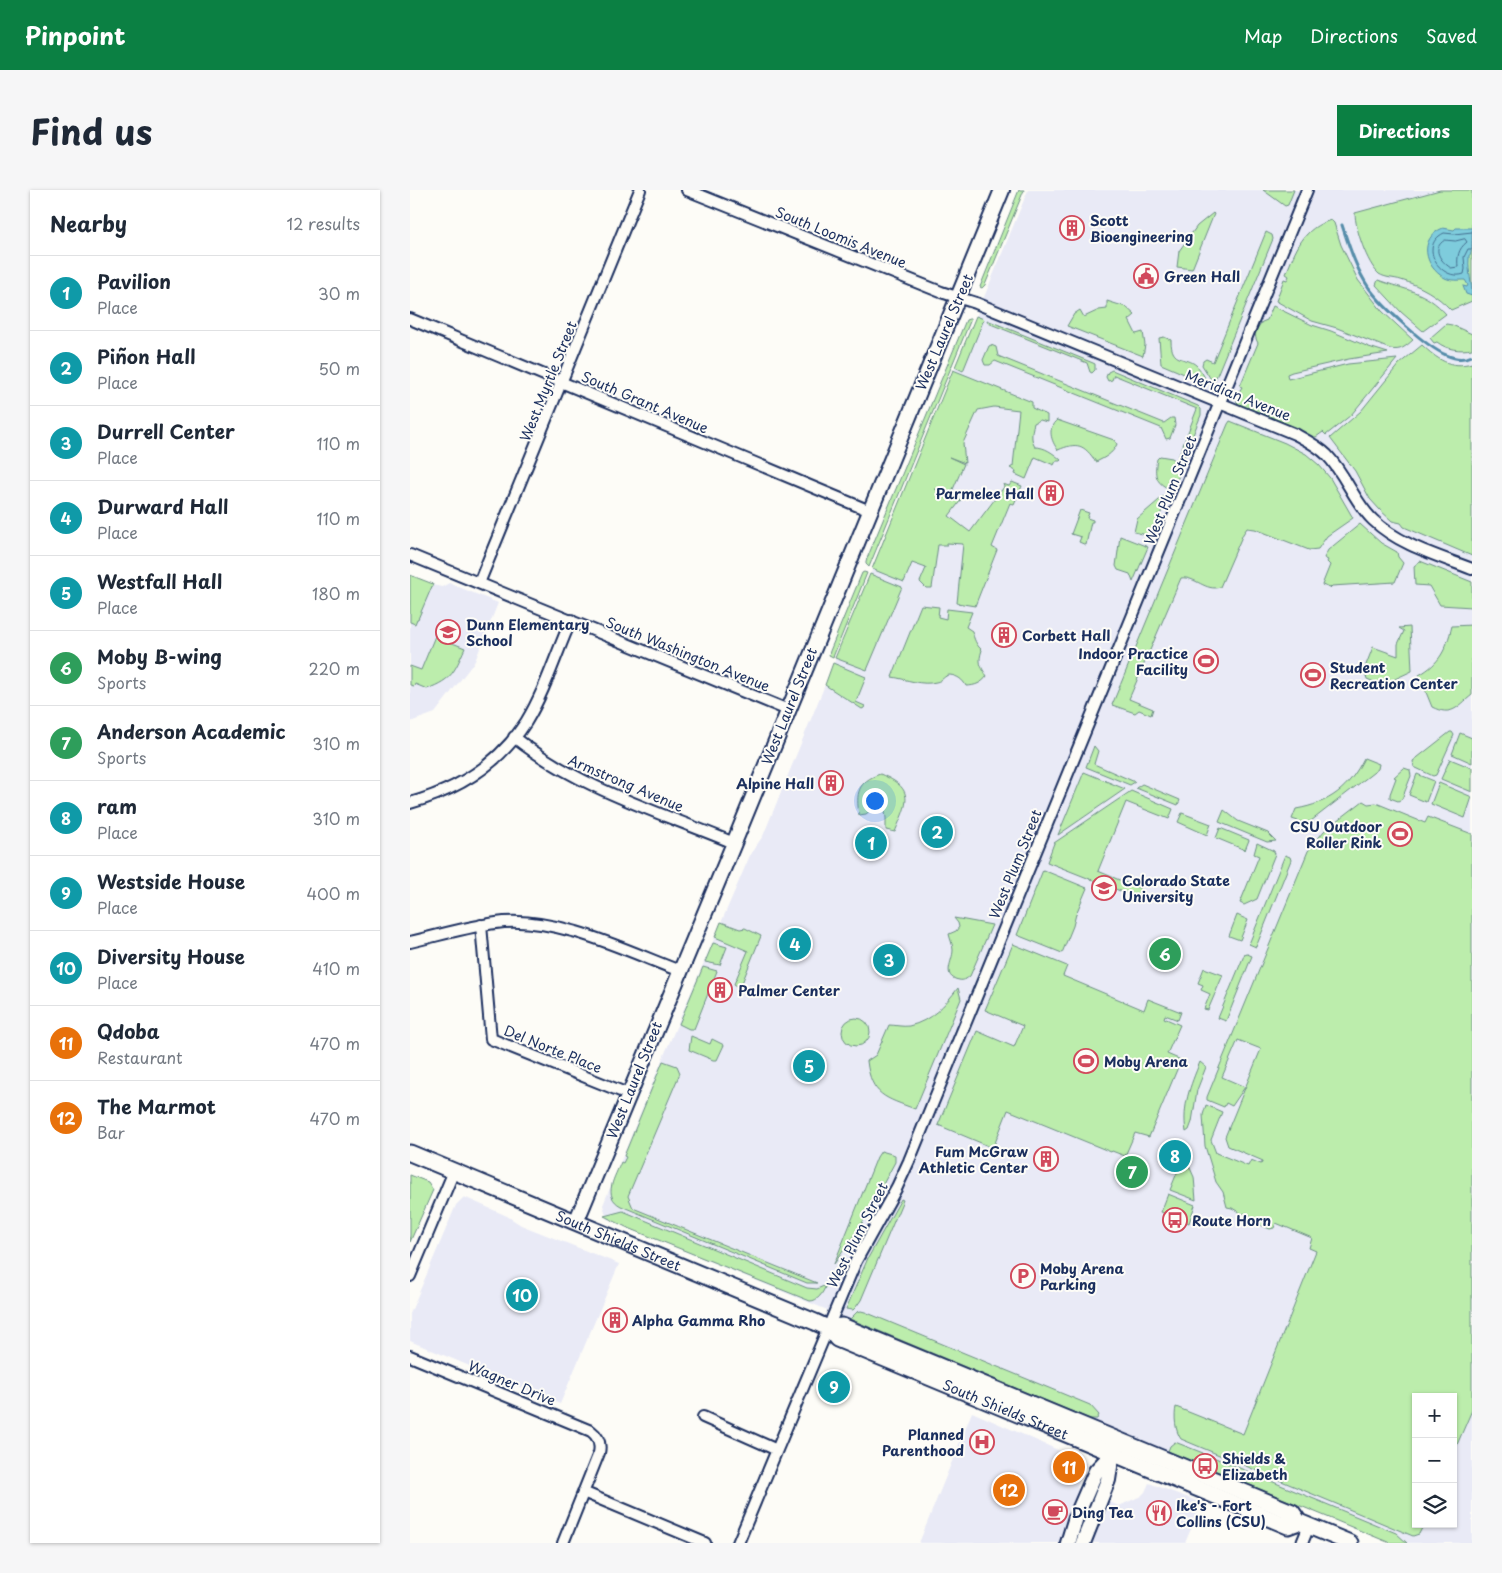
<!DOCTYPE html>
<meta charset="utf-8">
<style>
:root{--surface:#fff;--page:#f6f6f7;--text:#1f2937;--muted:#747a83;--line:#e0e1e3;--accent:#0b8043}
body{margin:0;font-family:"Playpen Sans",sans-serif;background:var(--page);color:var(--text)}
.controls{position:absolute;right:15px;bottom:15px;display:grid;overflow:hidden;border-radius:0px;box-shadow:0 1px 4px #0004}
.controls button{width:45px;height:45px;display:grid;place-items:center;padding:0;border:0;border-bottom:1px solid var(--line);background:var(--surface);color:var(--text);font:25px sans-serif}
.you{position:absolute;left:464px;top:610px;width:18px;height:18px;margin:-12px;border:4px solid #fff;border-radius:50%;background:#1a73e8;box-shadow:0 0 0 8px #1a73e833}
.badge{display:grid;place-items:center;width:32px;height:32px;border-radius:50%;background:var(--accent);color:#fff;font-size:16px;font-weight:700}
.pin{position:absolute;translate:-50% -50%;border:2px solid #fff;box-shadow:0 1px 5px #0006}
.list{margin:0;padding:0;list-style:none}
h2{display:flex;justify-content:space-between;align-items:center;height:65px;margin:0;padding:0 20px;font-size:21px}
h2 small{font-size:16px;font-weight:400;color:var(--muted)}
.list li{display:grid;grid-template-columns:32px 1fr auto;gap:15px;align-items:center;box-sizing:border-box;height:75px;padding:0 20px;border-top:1px solid var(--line)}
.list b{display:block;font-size:19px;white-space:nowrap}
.list p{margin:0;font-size:16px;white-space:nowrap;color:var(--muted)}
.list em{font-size:16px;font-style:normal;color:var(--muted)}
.icon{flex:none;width:28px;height:28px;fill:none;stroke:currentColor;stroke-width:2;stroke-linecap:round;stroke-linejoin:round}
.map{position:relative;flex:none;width:1062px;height:1353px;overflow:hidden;border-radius:0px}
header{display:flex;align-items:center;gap:30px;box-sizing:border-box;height:70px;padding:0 25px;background:var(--accent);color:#fff}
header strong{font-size:24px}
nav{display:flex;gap:28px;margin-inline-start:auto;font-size:18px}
.intro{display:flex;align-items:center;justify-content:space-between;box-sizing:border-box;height:120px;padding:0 30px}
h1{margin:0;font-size:35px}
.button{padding:12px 22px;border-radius:0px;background:var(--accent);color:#fff;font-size:18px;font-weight:700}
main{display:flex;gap:30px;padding:0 30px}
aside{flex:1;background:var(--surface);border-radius:0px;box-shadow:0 1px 4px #0004}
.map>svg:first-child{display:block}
</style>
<header>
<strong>Pinpoint</strong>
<nav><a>Map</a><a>Directions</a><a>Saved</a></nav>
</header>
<div class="intro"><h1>Find us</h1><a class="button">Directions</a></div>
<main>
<aside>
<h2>Nearby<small>12 results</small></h2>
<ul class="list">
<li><span class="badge" style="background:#0f9aa8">1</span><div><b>Pavilion</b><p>Place</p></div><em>30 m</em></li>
<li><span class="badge" style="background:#0f9aa8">2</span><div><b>Piñon Hall</b><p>Place</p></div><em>50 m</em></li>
<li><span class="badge" style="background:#0f9aa8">3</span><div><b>Durrell Center</b><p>Place</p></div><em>110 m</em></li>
<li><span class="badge" style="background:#0f9aa8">4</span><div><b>Durward Hall</b><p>Place</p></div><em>110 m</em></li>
<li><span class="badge" style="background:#0f9aa8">5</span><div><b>Westfall Hall</b><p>Place</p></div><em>180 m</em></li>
<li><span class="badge" style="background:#2e9e5b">6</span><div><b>Moby B-wing</b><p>Sports</p></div><em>220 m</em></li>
<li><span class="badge" style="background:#2e9e5b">7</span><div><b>Anderson Academic</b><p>Sports</p></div><em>310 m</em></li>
<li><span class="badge" style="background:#0f9aa8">8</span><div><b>ram</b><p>Place</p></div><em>310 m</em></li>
<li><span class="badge" style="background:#0f9aa8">9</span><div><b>Westside House</b><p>Place</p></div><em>400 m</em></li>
<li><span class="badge" style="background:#0f9aa8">10</span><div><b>Diversity House</b><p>Place</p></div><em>410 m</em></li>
<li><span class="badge" style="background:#e8710a">11</span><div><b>Qdoba</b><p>Restaurant</p></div><em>470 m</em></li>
<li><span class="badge" style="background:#e8710a">12</span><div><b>The Marmot</b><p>Bar</p></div><em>470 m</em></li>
</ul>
</aside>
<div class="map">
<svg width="1062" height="1353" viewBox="0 0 1062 1353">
<rect width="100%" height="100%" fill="#fdfcf7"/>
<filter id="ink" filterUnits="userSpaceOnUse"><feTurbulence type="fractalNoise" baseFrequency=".02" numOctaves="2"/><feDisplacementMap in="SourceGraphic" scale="10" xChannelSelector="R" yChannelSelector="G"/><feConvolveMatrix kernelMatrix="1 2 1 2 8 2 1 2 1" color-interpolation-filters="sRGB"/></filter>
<g filter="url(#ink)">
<path fill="#e9eaf6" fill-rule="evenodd" d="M618 0H1062V1353H981L197 1029 193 1015 252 870 341 663 353 646ZM1006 1207H1043V1334H1006Z
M0 386 22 395 32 397 39 393 88 413 65 471 25 523 0 532Z
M54 1007 97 1026 111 1035 209 1074 150 1214 0 1151V1124L46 1015Z
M562 1222 677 1273 667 1298 709 1316 731 1306 735 1302 739 1293 792 1313 775 1353H509Z"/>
<path fill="#bcedac" stroke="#6c8e85" d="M609 0H614L575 95 572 98 570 97Z
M853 0H884L878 15 875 16Z
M1030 0H1062V111L1041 120C1027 105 1011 96 991 90 985 88 975 88 969 84 957 74 945 38 945 23Z
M803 23 804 24 782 79 767 77 769 61 787 36Z
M921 30 924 33 931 55 948 90 972 121 1003 150C995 157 991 161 980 159L927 138 902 131 866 111 874 89 877 90 879 86 876 84C886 59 893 38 921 30Z
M856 42 862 45 863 49 805 190 802 191 792 175 793 171 796 169 803 172Z
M968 90C995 100 1016 101 1036 124L1013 141 991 122 966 95Z
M697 111 716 117 725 125 719 130 726 144 733 142 735 155 733 166 657 136 664 124 670 120 674 127 689 120 697 119Z
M863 116 902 135 921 141 959 157 978 163 939 169 882 182 877 184 878 189 938 174 987 169 941 225 916 245 913 242 906 247 896 245 879 235 830 215 827 212V205L832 197 830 196 848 153C843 145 846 139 852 132L857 130Z
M566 126 574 129 553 181 545 177Z
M559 129H561L459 377 456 374V371L556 130Z
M577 130 683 173 685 174V180L682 183 680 182 677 173 578 133Z
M1036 134 1042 135 1062 144V159C1050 161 1037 160 1027 152L1024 153 1020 148Z
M754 147 761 150C761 175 776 165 787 176 791 180 794 186 796 190L795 193 751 174 749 148Z
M581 155 586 157 588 166 754 233 761 228H764L765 235 760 248 756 249 751 238 585 171 580 175H575L573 170 579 156Z
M1012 155C1027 169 1040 179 1062 173V366L994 337 991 333 982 331 970 320 960 309 945 281 920 248 951 221 989 174Z
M543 180 622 212V218L637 225V232L630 230 624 233C622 241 620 249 625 257 635 257 643 263 651 270L650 271H646L644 275 625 267 616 289 605 284 606 281 600 278 603 276 609 220 584 217 568 220 553 253 555 273 539 267 554 274 541 304 525 299 551 310 539 326 560 342 594 297 593 294 599 296 602 292 612 296 604 314 600 313 582 357 587 360 565 416 547 413 553 354 537 353V355H528L522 398H516L510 392 516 378 502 373 494 392 462 379Z
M702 180 788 216 791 219V225L773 270 768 268 787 219 704 185 702 190 698 191 696 187 698 182Z
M647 230 704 250 707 254C703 264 694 268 686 272 674 254 667 252 648 260 641 251 637 238 647 230Z
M820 231 875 253 896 264 909 275 920 288 943 328 917 346 908 359 899 360 845 339 837 338 833 344 810 397C796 402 785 386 771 388L719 509 743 519 741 525 729 520 725 523 702 515 818 234Z
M750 266 762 268 770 274C771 283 767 293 760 299 745 293 744 284 747 269Z
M756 304H759L741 346 724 342 727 329Z
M670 320 679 323 677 328 683 330V332H681L676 355 669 352 671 347 661 344Z
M950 334 971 353 987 362 988 367 993 373 985 392 922 396 920 398 912 395 920 375 917 372 918 370 914 368 918 360Z
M710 346 738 357 723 392 720 384 708 380 706 376Z
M1010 371 1062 392V417L1030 415 1019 396 1005 395 1004 376Z
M454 382 457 383 423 467 419 465 420 461 452 383Z
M460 384 492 397 457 480 425 468Z
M0 385 23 394 8 429H7L5 434 0 432Z
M511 415 529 417 528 427 536 429 537 419 562 422 556 437 562 441C564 449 566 455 572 460 568 472 570 476 577 486 572 493 565 496 556 496 553 490 548 486 540 485 534 485 533 491 526 492 512 496 496 489 482 487Z
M1062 435V505C1047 517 1042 527 1022 517L1009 485C1030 473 1036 460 1042 436Z
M1000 437 1002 481 972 495 957 489 954 480 963 457 988 466V454L994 441 989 438Z
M25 446 55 458C44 482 43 489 17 499L5 494 4 496 0 495V476L11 480Z
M423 473 456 487 446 512 455 516 454 518 452 519 415 495Z
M1040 542H1042L1044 545 1026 585 1023 586 1004 577 1003 571Z
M1050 543 1062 548V573L1042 564Z
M684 556 688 561 684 574 725 592 720 595 676 577Z
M954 568 969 574 968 579 901 631 894 633 882 629 886 619C920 613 939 598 954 568Z
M1040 569 1062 578V602L1031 589Z
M994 578 1000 580 1001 586 992 609 988 611 980 608V604L986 588 984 587Z
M674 582 715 599 648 645Z
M470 584C507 599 497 613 485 642L476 640V628L474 615 470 613 456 624 449 625C446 603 447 592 470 584Z
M1007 584 1024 591 1016 612 999 605Z
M1029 593 1062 607 1055 628 1021 614Z
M732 594 770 610 768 615 726 598Z
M721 601 763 619 759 629 716 612 688 681 731 699 728 708 637 672 644 653Z
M953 611 958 614 966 613 1015 633 1018 627 1062 644V1220L1043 1264V1207H1006V1334H1014L1009 1344 1003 1346 771 1249C765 1241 764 1226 766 1217L833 1244 906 1061 899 1058 902 1048 866 1033 864 1038 860 1039 843 1032 842 1027 837 1023 832 1024 822 1018 817 1017 813 1002 806 992 795 956 793 925 796 915 812 922 801 950 806 963 838 976 841 970 851 974 853 971 818 956 815 947 851 859 828 850 812 887 835 897 822 916 816 913 814 917 797 910V907L898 661 914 641Z
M814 620 828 631 858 643 866 651 857 652 809 632Z
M772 623 801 634 797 645 768 632Z
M810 638 839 650 835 660 806 648Z
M847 653 864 661 865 664 847 709 834 715 830 713 849 666 844 664Z
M875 665 880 667 881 670 846 757 839 754Z
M633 680 677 698 666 724 663 736 652 763 607 745Z
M827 725 838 730 830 750 819 746Z
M544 728 582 735 560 786C556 789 554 791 549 790 531 787 543 771 543 760 543 755 540 749 539 744L546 741 549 737 548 733Z
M311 732 330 739 335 738 351 746 330 798 324 794 338 761 305 747Z
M303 753 317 757 310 775 295 772Z
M603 754 657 776 653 786 727 817 734 820 738 809 771 822 768 830 755 825 754 828 770 835 757 864 771 870 739 947 725 943 715 966 702 961 701 962 598 920 583 958 528 935 567 841 604 857 613 836 575 820Z
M835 763 842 766 816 831 808 828Z
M293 777 307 781 284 839H279L269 834Z
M794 778 813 785 798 820 794 819 800 804 791 800 793 795 788 793Z
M548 798 551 809 505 919C476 908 461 906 457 871L466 865 479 835C485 835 493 837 499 836 521 831 535 815 548 798Z
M432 842a14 14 0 1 1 28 0a14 14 0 1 1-28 0Z
M281 846 300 854 302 849 314 855 307 870H303L279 860Z
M253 871 267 876 270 883 218 1006 223 1018 407 1093H397L211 1016C192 1006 205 987 211 972L213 973 216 967 214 966Z
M790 872 796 877 787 900 782 932 779 940 776 942C772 916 780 896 790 872Z
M471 961 485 965V972L450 1037 424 1074 467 967Z
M773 968 776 969 784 987 786 1010 760 1000Z
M0 985 18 992 23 1000 0 1052Z
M758 1004 785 1015 779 1033 751 1022Z
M491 1009 493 1010 451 1110 446 1117 443 1120 436 1119 458 1068Z
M213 1021 397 1098 407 1099 416 1095C413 1103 408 1111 400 1111L216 1037 194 1026Z
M451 1121 455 1122 680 1215 689 1225 687 1229H680L440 1129 447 1122Z
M765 1252 793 1263 789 1274 758 1261 760 1256Z
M803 1267 986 1343 997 1353H980L799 1278Z"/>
<path fill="#7eccdc" stroke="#568daa" d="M1033 38 1044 40 1046 38H1062C1062 45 1062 56 1061 62 1059 69 1059 61 1059 69 1058 82 1062 93 1062 106L1056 104 1053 96 1057 97 1058 95 1055 90C1048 90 1041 91 1035 88 1014 77 1008 48 1033 38Z"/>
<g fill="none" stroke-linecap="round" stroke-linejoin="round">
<path stroke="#436e90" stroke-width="1" d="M1062 42 1044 44 1034 43C1007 56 1031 92 1054 84L1055 79 1054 67 1058 59H1062
M1055 49 1057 52C1048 59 1047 67 1048 77L1041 78C1030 71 1021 58 1035 50L1045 51Z"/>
<path stroke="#568daa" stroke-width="3" d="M932 35C939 56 946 79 959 98 973 117 1015 156 1036 165 1045 169 1054 170 1062 166"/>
<defs>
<path id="minor" d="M277 0 531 102 566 113 885 244C896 250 908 256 917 265 936 285 944 312 963 330 989 355 1029 366 1062 379
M0 129 460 321
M0 365 378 520
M69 393 230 0
M104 547C168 598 249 622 324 653
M0 613C47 600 89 574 116 532 135 501 146 464 161 430
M71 735 81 849 218 904
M0 752C31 745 62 735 94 732 151 728 217 761 270 781
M0 1086 44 981
M0 1166 181 1241C189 1247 191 1254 189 1263L153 1353
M293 1227 367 1260
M173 1302 295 1353
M328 1353 446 1071 487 997 499 971 897 0
M892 1353 899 1336"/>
<path id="secondary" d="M166 1032 324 653 592 0
M658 1353 666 1327 686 1281 702 1264
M673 1353 698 1290 702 1264 706 1253"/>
<g id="primary">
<path id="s1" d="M0 963 405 1132 418 1138 427 1149 878 1336 889 1332"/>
<path d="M418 1138 432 1136 882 1322 889 1332 940 1353"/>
</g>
</defs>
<use href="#minor" stroke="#1b2f5e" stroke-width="14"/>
<use href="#secondary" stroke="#1b2f5e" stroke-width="18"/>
<use href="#primary" stroke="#1b2f5e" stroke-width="19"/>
<use href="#minor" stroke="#fdfcf7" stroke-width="10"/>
<use href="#secondary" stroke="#fdfcf7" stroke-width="14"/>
<use href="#primary" stroke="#fdfcf7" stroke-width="15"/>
</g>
</g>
<defs>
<symbol id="building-ring" viewBox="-11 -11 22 22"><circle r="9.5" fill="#fdfcf7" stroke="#d1495b" stroke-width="1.5"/><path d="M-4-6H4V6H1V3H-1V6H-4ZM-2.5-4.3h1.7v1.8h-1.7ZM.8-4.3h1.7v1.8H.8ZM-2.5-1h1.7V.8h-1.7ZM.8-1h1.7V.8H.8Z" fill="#d1495b"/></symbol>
<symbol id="civic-ring" viewBox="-11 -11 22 22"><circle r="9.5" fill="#fdfcf7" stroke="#d1495b" stroke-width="1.5"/><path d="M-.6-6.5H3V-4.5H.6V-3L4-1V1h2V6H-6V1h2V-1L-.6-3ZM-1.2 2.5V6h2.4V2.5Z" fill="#d1495b"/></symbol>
<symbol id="school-ring" viewBox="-11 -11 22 22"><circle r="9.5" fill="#fdfcf7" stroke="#d1495b" stroke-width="1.5"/><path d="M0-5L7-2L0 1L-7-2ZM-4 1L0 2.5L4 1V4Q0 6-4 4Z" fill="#d1495b"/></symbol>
<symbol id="stadium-ring" viewBox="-11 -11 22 22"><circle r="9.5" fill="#fdfcf7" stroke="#d1495b" stroke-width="1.5"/><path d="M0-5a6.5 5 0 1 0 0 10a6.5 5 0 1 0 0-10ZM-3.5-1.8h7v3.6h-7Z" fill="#d1495b"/></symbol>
<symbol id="university-ring" viewBox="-11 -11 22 22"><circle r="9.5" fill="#fdfcf7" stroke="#d1495b" stroke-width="1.5"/><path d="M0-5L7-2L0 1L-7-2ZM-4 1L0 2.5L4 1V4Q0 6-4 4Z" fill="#d1495b"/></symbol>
<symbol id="bus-ring" viewBox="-11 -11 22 22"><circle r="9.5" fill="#fdfcf7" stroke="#d1495b" stroke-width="1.5"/><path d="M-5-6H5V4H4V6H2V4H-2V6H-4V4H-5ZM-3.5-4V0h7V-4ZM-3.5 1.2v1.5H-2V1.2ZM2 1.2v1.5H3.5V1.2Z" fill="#d1495b"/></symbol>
<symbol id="parking-ring" viewBox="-11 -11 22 22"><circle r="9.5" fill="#fdfcf7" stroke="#d1495b" stroke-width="1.5"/><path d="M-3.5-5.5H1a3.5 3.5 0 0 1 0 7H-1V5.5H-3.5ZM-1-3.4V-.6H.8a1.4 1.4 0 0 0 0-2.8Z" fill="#d1495b"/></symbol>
<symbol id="hospital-ring" viewBox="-11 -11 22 22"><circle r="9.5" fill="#fdfcf7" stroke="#d1495b" stroke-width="1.5"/><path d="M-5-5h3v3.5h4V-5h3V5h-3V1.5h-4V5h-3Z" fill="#d1495b"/></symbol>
<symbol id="cafe-ring" viewBox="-11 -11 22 22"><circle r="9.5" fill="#fdfcf7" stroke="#d1495b" stroke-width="1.5"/><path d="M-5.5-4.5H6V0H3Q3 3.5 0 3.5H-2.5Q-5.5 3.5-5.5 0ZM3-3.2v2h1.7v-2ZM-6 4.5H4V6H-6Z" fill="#d1495b"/></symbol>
<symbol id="restaurant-ring" viewBox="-11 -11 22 22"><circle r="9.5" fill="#fdfcf7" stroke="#d1495b" stroke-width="1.5"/><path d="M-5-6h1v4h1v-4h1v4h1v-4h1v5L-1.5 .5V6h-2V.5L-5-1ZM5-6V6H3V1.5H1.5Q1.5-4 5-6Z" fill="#d1495b"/></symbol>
</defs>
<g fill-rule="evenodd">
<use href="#building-ring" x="648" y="24" width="28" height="28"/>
<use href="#civic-ring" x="722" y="72" width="28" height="28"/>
<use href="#building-ring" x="627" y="289" width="28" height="28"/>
<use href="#school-ring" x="24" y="428" width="28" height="28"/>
<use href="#building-ring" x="580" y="431" width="28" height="28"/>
<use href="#stadium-ring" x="782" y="457" width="28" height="28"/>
<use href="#stadium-ring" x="889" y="471" width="28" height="28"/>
<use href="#building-ring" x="407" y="579" width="28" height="28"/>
<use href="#stadium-ring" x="976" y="630" width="28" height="28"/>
<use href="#university-ring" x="680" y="684" width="28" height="28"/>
<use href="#building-ring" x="296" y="786" width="28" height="28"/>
<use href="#stadium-ring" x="662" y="857" width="28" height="28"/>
<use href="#building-ring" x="622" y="955" width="28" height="28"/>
<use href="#bus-ring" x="751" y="1016" width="28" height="28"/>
<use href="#parking-ring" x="599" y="1072" width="28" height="28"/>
<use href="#building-ring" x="191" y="1116" width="28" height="28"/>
<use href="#hospital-ring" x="558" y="1238" width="28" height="28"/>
<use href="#bus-ring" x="781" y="1262" width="28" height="28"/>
<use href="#cafe-ring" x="631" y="1308" width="28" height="28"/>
<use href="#restaurant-ring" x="735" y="1309" width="28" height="28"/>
</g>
<g text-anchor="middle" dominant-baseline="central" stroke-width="4" stroke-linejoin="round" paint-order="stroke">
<g font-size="14" font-weight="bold" fill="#1b2f5e" stroke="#fdfcf7" text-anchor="start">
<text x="680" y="30">Scott<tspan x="680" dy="16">Bioengineering</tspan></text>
<text x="754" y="86">Green Hall</text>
<text x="624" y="303" text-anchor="end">Parmelee Hall</text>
<text x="56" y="434">Dunn Elementary<tspan x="56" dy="16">School</tspan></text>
<text x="612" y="445">Corbett Hall</text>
<text x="778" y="463" text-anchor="end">Indoor Practice<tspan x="778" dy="16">Facility</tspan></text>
<text x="920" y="477">Student<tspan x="920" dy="16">Recreation Center</tspan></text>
<text x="404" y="593" text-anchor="end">Alpine Hall</text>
<text x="972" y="636" text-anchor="end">CSU Outdoor<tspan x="972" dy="16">Roller Rink</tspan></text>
<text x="712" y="690">Colorado State<tspan x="712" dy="16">University</tspan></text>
<text x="328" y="800">Palmer Center</text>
<text x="694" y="871">Moby Arena</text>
<text x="618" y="961" text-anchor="end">Fum McGraw<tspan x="618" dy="16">Athletic Center</tspan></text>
<text x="782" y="1030">Route Horn</text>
<text x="630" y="1078">Moby Arena<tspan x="630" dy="16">Parking</tspan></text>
<text x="222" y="1130">Alpha Gamma Rho</text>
<text x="554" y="1244" text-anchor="end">Planned<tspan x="554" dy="16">Parenthood</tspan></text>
<text x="812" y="1268">Shields &amp;<tspan x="812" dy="16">Elizabeth</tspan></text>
<text x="766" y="1315">Ike's - Fort<tspan x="766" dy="16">Collins (CSU)</tspan></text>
<text x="662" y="1322">Ding Tea</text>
</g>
<g font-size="14" fill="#1b2f5e" stroke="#fdfcf7">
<text transform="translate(431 47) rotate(22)">South Loomis Avenue</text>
<text transform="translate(534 142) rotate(-67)">West Laurel Street</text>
<text transform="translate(138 191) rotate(-68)">West Myrtle Street</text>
<text transform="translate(828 205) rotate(22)">Meridian Avenue</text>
<text transform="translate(235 212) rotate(23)">South Grant Avenue</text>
<text transform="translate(760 300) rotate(-68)">West Plum Street</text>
<text transform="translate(278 464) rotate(22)">South Washington Avenue</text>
<text transform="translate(379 516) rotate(-68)">West Laurel Street</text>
<text transform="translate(216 593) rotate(23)">Armstrong Avenue</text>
<text transform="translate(605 674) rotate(-68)">West Plum Street</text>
<text transform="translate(143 859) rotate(22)">Del Norte Place</text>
<text transform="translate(224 890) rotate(-68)">West Laurel Street</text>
<text transform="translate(447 1045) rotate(-63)">West Plum Street</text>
<text stroke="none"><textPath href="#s1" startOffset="226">South Shields Street</textPath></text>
<text transform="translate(102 1193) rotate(23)">Wagner Drive</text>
<text stroke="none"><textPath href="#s1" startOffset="650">South Shields Street</textPath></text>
</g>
</g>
</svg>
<div class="controls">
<button>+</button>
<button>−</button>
<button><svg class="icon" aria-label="layers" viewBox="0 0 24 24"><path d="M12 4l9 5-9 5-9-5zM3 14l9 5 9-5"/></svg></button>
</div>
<div class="you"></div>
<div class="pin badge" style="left:461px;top:653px;background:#0f9aa8">1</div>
<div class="pin badge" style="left:527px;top:642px;background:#0f9aa8">2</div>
<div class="pin badge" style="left:479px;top:770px;background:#0f9aa8">3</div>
<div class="pin badge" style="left:385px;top:754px;background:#0f9aa8">4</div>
<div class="pin badge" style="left:399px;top:876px;background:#0f9aa8">5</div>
<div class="pin badge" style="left:755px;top:764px;background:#2e9e5b">6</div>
<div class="pin badge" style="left:722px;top:982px;background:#2e9e5b">7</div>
<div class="pin badge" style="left:765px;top:966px;background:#0f9aa8">8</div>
<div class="pin badge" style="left:424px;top:1197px;background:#0f9aa8">9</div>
<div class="pin badge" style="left:112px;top:1105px;background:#0f9aa8">10</div>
<div class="pin badge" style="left:659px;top:1277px;background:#e8710a">11</div>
<div class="pin badge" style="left:599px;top:1300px;background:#e8710a">12</div>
</div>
</main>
